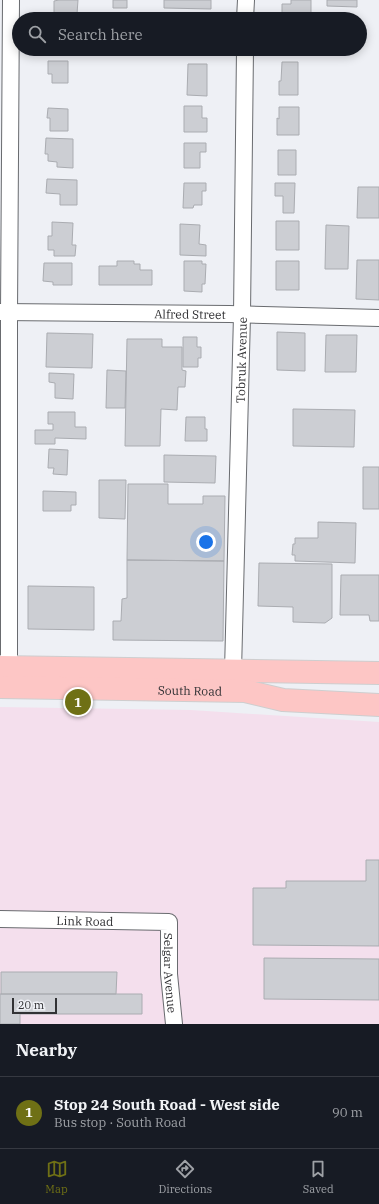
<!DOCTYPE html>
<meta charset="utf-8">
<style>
:root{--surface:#171b24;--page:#242831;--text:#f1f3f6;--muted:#9ea1a6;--line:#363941;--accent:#6f7015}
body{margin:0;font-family:"IBM Plex Serif",serif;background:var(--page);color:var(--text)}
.scale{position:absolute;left:12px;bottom:10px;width:45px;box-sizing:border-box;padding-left:4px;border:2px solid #323235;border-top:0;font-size:11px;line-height:14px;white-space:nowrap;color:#323235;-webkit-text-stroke:3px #eef0f5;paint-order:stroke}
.you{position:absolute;left:206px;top:542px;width:14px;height:14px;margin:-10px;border:3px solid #fff;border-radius:50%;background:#1a73e8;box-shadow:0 0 0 6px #1a73e833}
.badge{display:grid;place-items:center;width:26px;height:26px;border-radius:50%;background:var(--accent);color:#fff;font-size:13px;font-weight:700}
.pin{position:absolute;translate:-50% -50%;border:2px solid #fff;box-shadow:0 1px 4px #0006}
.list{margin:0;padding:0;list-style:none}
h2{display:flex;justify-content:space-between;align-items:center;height:52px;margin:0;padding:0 16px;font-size:17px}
h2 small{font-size:13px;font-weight:400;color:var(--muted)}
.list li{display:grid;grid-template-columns:26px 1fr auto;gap:12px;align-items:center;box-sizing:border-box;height:72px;padding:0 16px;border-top:1px solid var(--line)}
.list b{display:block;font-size:15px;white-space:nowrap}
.list p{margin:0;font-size:13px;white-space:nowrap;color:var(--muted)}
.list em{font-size:13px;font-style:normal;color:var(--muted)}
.icon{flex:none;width:22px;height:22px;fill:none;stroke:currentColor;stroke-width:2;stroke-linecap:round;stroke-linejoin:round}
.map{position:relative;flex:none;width:379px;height:1024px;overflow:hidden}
.search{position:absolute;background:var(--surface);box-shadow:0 2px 10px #0003;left:12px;right:12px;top:12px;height:44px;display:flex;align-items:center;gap:10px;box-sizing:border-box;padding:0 14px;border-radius:22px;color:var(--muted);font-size:15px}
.sheet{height:124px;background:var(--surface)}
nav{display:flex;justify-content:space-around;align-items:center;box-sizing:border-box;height:56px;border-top:1px solid var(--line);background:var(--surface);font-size:11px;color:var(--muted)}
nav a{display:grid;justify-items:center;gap:2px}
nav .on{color:var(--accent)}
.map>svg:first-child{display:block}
</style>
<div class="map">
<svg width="379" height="1024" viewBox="0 0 379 1024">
<rect width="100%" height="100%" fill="#eef0f5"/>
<path fill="#f4dfed" d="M0 707 191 710 379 722V1024H0Z"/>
<path fill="#ccced3" stroke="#aaacb1" d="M59 0H78L77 14H54V1Z
M113 0H127V8H113Z
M164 0H211V9L164 8Z
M291 0H311V16H282V4H291Z
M327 0H357V7L327 6Z
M50 49H90V51H50Z
M48 61H68V83H52V74H48Z
M282 62H298V95H279V81H281Z
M188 64H207V96L187 95Z
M184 106H202V118H207V132H184Z
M279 107H299V135H277V118L279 119Z
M48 108 68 109V131H50V118H47Z
M46 138 73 139V168L57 167V162L48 161V154H45Z
M184 143H206V152H200V168H184Z
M278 150H296V175H278Z
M47 179 77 180V205H60V194L46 193Z
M184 183H206V191H202V205H194L193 208H183Z
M275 183H295L294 213H283V196H275Z
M358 187H379V218H357Z
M276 221H299V250H276Z
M52 222 73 223 72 245H76L75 256H54V250H48V236H52Z
M180 224 200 225 199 244 206 245V256L180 255Z
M326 225 349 226 348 269H325Z
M357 260H379V300L356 299Z
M117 261H134V264H140V270H152V285H99V266H117Z
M184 261H202V264H206L205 284H202V292L184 291Z
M276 261H299V290H276Z
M44 263H72V285H53V282L43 281Z
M277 332 305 333V371L277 370Z
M47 333 93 334 92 368 46 367Z
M326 335H357L356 372H325Z
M183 337H197V347H201V358H198V367H183Z
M127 339H162V347H182V370L186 371 185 387H178L177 410 161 409 160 446H125Z
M107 370 126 371 125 408H106Z
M49 373 74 374 73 399 55 398V383L49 382Z
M293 409 355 410 354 447 293 446Z
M48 412H75V427H86V439L55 438V444H35V430H53V424H48Z
M186 417H205V429H207V441H185Z
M49 449 68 450 67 475 53 474 54 468H48Z
M164 455 216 456 215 483 164 482Z
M363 467H379V509H363Z
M99 480H126L125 519 99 518Z
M128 484H168V504H203V496H225L224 561 127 560Z
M43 491 76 492V505H71V511H43Z
M318 522 356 523 355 563 295 561V555H292L293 544H295V538H318Z
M127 560 224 561 223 641 113 640V621H121L122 599 127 598Z
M259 563 332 564V618L325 623 293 622V607L258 606Z
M341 575H379V621H370L369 615H340Z
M28 586 94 587V630L28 629Z
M366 860H379V946L253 945V888H286V881H366Z
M264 958 379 959V1000L264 999Z
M1 972H117L116 994H1Z
M0 994H142V1014H20V1024H0Z"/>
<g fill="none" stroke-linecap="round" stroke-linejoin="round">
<defs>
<g id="minor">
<path d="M245 19 246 0"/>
<path id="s1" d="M0 312 229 314 379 318"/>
<path id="s2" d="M233 671 242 315 245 49"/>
<path d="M9 678V313L11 0"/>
<path id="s3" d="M0 919 169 922V974L174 1024"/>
</g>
<g id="highway">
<path d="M0 667 379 673"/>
<path id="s4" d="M0 687 245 691 283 700 379 705"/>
</g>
</defs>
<use href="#minor" stroke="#696b6f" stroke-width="18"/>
<use href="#highway" stroke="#cececf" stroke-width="24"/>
<use href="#minor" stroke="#fff" stroke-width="16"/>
<use href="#highway" stroke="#fdc6c5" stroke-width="22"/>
</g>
<g text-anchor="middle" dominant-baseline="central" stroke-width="3" stroke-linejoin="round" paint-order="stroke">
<g font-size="12" fill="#323235" stroke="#eef0f5">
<text stroke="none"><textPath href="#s1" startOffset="190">Alfred Street</textPath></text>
<text stroke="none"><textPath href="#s2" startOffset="311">Tobruk Avenue</textPath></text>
<text stroke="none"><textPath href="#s4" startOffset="190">South Road</textPath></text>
<text stroke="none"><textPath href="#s3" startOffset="85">Link Road</textPath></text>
<text stroke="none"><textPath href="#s3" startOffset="220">Selgar Avenue</textPath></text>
</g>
</g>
</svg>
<div class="scale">20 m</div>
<div class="you"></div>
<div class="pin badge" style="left:78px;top:702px">1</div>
<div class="search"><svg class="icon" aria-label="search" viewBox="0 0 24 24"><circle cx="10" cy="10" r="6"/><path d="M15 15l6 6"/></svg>Search here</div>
</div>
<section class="sheet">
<h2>Nearby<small></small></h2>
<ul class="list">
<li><span class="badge">1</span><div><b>Stop 24 South Road - West side</b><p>Bus stop · South Road</p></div><em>90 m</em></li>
</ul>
</section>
<nav>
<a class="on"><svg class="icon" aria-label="map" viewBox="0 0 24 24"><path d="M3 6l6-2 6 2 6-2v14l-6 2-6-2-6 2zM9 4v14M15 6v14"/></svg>Map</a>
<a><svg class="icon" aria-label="directions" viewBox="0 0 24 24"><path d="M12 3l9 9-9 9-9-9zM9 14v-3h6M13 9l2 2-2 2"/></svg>Directions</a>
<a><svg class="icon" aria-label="saved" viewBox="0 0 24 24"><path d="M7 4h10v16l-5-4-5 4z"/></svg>Saved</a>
</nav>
